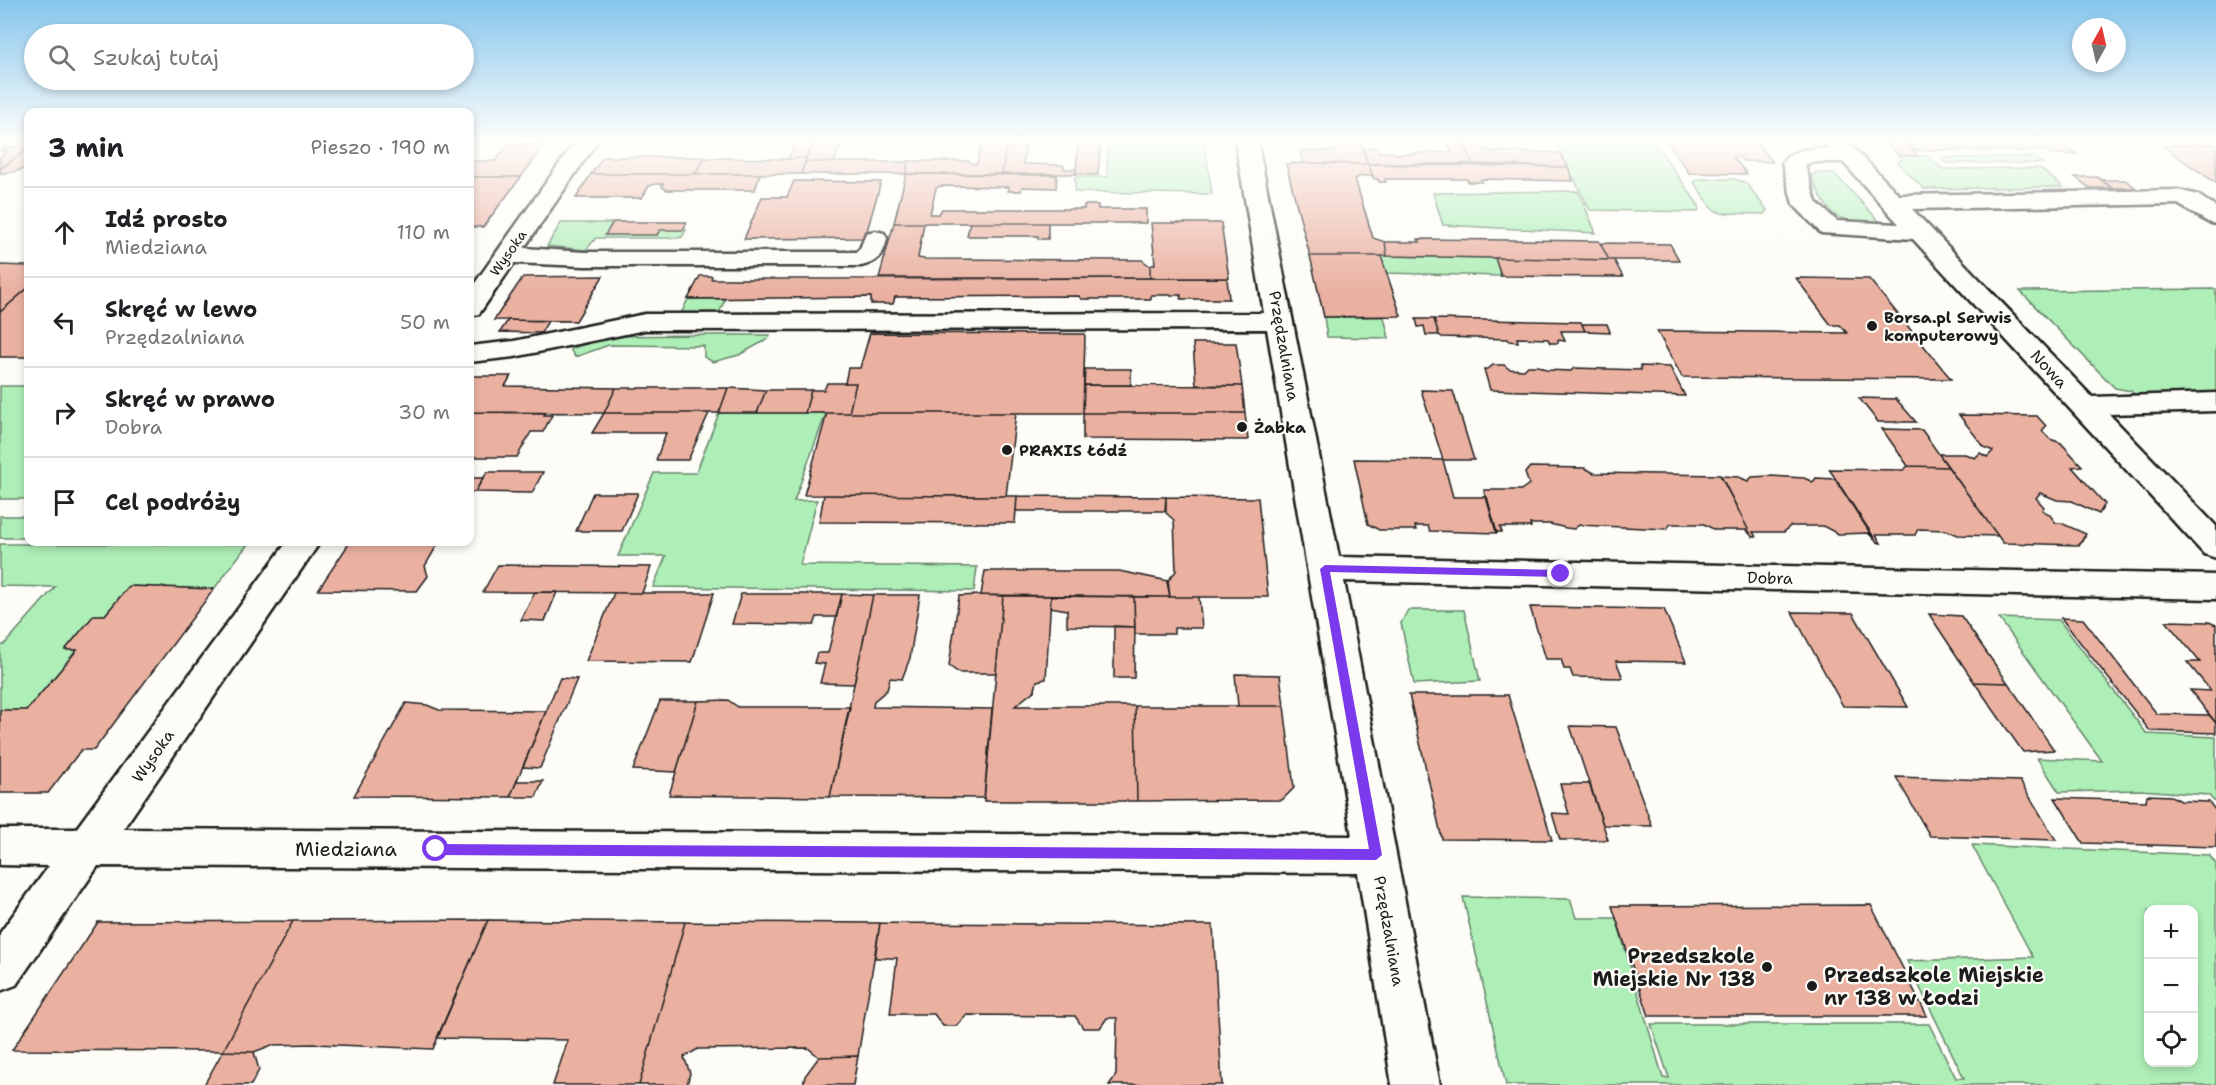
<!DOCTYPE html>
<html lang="pl">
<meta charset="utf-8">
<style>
:root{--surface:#fff;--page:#f2f2f2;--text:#202124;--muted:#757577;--line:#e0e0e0}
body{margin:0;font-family:"Shantell Sans",sans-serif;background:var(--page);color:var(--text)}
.controls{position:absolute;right:18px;bottom:18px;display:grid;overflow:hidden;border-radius:12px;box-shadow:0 3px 9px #0003}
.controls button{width:54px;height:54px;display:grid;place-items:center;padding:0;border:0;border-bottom:2px solid var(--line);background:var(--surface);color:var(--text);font:30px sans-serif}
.compass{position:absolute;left:2072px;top:18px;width:54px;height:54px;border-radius:50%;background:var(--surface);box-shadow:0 3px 9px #0003;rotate:8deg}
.stop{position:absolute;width:18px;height:18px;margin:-14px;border:4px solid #7c3aed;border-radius:50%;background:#fff}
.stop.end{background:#7c3aed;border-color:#fff;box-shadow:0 2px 6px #0008}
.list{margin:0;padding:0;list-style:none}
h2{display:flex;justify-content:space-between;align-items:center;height:78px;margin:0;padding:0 24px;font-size:26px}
h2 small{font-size:20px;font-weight:400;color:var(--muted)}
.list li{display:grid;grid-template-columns:39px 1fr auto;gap:18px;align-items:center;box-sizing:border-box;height:90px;padding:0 24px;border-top:2px solid var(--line)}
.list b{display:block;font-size:22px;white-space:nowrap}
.list p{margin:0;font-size:20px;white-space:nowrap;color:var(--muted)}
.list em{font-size:20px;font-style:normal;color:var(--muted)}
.icon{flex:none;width:33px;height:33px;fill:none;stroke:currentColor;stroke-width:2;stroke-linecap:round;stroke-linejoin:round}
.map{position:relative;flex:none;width:2216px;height:1085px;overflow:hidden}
.search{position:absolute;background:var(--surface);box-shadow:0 3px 9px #0003;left:24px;top:24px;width:450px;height:66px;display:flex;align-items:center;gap:15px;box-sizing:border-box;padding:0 21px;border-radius:33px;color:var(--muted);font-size:22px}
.panel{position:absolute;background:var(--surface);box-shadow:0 3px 9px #0003;left:24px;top:108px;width:450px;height:438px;border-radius:12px}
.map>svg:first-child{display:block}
</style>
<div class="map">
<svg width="2216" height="1085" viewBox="0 0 2216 1085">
<rect width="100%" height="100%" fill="#fdfcf7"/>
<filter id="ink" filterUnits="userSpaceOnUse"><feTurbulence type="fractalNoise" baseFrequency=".0167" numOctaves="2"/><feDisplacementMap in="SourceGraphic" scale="12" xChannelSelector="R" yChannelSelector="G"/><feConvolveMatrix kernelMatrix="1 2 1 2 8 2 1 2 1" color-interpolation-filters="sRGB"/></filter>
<g filter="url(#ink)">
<path fill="#aeeeb7" stroke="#65856a" stroke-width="1.5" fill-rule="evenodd" d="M1108 139H1204L1212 194 1075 192V177H1107Z
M1554 139H1652L1699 206 1698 212 1590 210Z
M1900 156H1927L1943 169 2040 168 2063 187 1924 189 1897 162 1902 160Z
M2034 157 2042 163H1946L1941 158Z
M1815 173H1834L1882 224C1832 220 1832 221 1811 176Z
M1698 179H1734L1746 183 1767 210 1764 214 1721 213 1712 209 1694 182Z
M1578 191 1596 233 1443 225 1433 193Z
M561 223H612L606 235H657L660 230H686L682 237 678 238H596L586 250 547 246Z
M1381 256 1495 258 1501 276 1386 273Z
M2216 289V395L2137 397 2131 391 2115 388 2020 291Z
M688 299H725L717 318H679Z
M1324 317H1384L1389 338 1327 337Z
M704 335H770L768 339 739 355 713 362 704 357V346L609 345 575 357 570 349 612 336Z
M0 386H28V499H0Z
M719 413H826L794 501 817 500 800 565 977 567 974 591 653 587 666 556H618L654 473H696Z
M0 516H28V538H0Z
M0 544H248L214 589 129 586 105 615 94 616 66 649 77 650 27 710H0V645H4L55 587 0 586Z
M1408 610H1464L1480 681 1414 684 1401 623Z
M1999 618 2059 620 2147 734 2216 737V803L2208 795 2140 790 2059 792 2037 758 2102 761Z
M1972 845 2209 855 2216 864V1085H1506L1463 897 1570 899 1576 918H1616L1663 1078H1669L1651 1024H1929L1956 1078H1964L1907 961 2033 957ZM2148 910H2194V1062H2148Z"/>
<path fill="#eab1a1" stroke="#1c1c1c" stroke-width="1.5" d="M26 139H28V149L0 169V157L8 151H0L7 147H15Z
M797 139H814L806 158 788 159Z
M982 139H1007L1002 174H906L908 161H969L973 164 977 163Z
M1007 139H1027L1023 164 1063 165 1065 169H1076V174H1002Z
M1078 139H1101L1098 175 1076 174Z
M1331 139H1359L1368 164 1303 163 1300 151H1334Z
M1444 139H1462L1473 164H1368L1363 148H1377L1379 152H1392L1395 154 1452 152Z
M1462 139H1485L1490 148 1485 149V151L1560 153 1568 167 1473 164Z
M1665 139H1754L1773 162 1743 161 1739 157H1733L1747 174 1689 173Z
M1886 139H1901L1918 156 1898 155 1885 142 1889 143Z
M1901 139H2058L2077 154H2051L2047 151 1913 150Z
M814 141H842L834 162H805Z
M509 144H546L521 177H470V161H495Z
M2216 144V183L2162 146Z
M28 149V168L9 173H0V169Z
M603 157H702L705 158 695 174H591Z
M705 158 788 159 806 158 801 174H695Z
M805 162H908L906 174H801Z
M1303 163 1368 164 1373 176H1361L1355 179 1373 238 1385 242 1387 256H1310L1286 164Z
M1368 164 1568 167 1573 181 1481 179 1482 182H1468L1467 179H1385L1386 182H1379L1378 179H1374Z
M591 174H760L755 190H667L662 187 663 184H656L649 186 642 198H576Z
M906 174 1057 175 1056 188 1022 187 1021 191H1008L1009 187 940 186 936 188 930 214H939L942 209H1084V205H1098V209H1146V223H894Z
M470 177H521L483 227H470Z
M2075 177H2097L2112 188H2090Z
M2102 180H2125L2136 188H2112Z
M794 181 881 182 865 238 744 239 762 197H787Z
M613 222H687L683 230H660L657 235H605Z
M894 223H924L918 258 924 259 1142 260 1150 266V278H879Z
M970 223H1048V239H1038V236H967Z
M1151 223H1221L1229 278H1150V266L1155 264Z
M1418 239 1599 241 1609 260 1387 256 1385 242H1420Z
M1600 243 1670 244 1679 260H1609Z
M1310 256H1381L1401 316 1324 317Z
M1495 258 1614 260 1623 277 1501 276Z
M0 265 28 266V288L0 312Z
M0 265 28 266V288L0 312Z
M603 276 576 321 494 320 523 277Z
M700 276H712L711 279 1227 278 1229 299H1181V295H1151V299H1081L1079 296 895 297 893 304H871V297L688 299Z
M1796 278 1869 279 1951 379 1682 377 1657 331 1847 333 1840 325H1831Z
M28 288V357H0V312Z
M1416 319H1434L1439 335H1426L1424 326 1418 327Z
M1434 319 1581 322 1585 331H1561L1565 341 1558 340V343H1550L1548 339 1517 338 1518 342 1509 341 1508 339 1442 337 1439 335Z
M508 320 548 321 541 333 500 332Z
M1582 324H1607L1610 332 1585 331Z
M870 333 1085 334 1083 413H849L856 383H845L848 368H860Z
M1193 343H1236L1242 386 1196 385Z
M1493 365H1504L1509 369 1524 370 1528 366H1539L1546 370 1571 371 1574 368 1641 370 1640 366 1670 367 1685 396 1490 390 1484 369H1488Z
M1085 369H1131V385H1084Z
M470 376H511L505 386 616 388 604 413 470 412Z
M827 383H856L849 413H805L811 390H824Z
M1084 385 1242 386 1245 413H1083Z
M616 388H728L719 413H604Z
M728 388 766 390 757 413H719Z
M766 390H811L805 413H757Z
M1421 390 1453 391 1474 460H1443Z
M1859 398 1896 399 1916 422H1878Z
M470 412 545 413 544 415H552L543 432H531L517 457H470Z
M604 413H709L688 460H656L666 433H592Z
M827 413H1016L1006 496 804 495Z
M1083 413H1245L1248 440 1083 439Z
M1959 415 2037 416 2046 426 2042 431 2050 439 2061 443 2082 466 2072 467 2105 504 2099 514 2072 501 2057 500 2040 493 2036 498 2044 507 2042 510 2049 514 2056 523H2061L2086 534 2079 545 2003 543 1939 454H1965L1975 458 1980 453 1987 457 1993 451 1984 447Z
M1882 429 1922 430 1948 467 1908 466Z
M1354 459 1443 460 1453 497H1487L1497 533 1430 531 1428 526H1415L1416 530H1379L1368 524Z
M1908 466 1948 467 1998 536 1958 535 1946 530 1918 529 1915 535H1876L1881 543 1877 542 1829 469 1903 470Z
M1530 467 1585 468 1594 473 1720 475 1751 535 1746 530H1715L1704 524H1671L1666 529 1579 525 1574 529 1566 528 1550 524H1530L1531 527H1500L1502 532H1496L1484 490H1521L1529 484 1525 473Z
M487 472H543L532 493 475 492Z
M1721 476 1739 477 1748 481 1752 477 1770 476 1804 478 1813 482 1816 478 1835 479 1874 539 1868 533 1838 534 1823 526H1790L1784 532H1753L1756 537H1752Z
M470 478H483L475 492H470Z
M593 493H638L622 531H576Z
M824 495 962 496H1017L1015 523 819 522Z
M1017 496 1166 497 1165 511H1016Z
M1166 497 1258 498 1268 597H1170L1167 582 1176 571 1174 520 1166 513Z
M350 542H439L425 566 428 576 417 591 318 590Z
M498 565 651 567 642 593 483 592Z
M985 571H1119L1168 581 1170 597 981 595Z
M129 586 214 589 94 750H81L48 793H0V710H27L77 650H65L94 615H105Z
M535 592H557L545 621 521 620Z
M614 593H714L692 662 586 661Z
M741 594H842L836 617H817L814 625 732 624Z
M842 594 873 595 854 684 820 683 825 664 814 663 817 653H828Z
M873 595H920L910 658 902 679 890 678 887 690 874 701 873 707 992 709 984 798 830 797Z
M981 595 1003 596 996 673H959L949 666 959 596Z
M1003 596H1051L1046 679 1037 681 1035 690 1015 706H1135L1137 801H984Z
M1051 596 1134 597 1135 627 1067 626V610L1050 607Z
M1134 597H1199L1202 628H1174V634H1135Z
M1530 607 1664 609 1686 662 1616 661 1623 678 1573 677 1570 669H1564L1561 659H1546Z
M1792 612 1853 613 1908 707 1843 706Z
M1929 614 1961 616 2008 683 1974 682Z
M2061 618 2083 619 2157 714 2209 715 2216 723V733L2150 731Z
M2166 621 2209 622 2216 625V723L2190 690 2211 691 2187 662H2200Z
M1114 626 1135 627 1134 678H1114Z
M1235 674 1280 675 1284 706H1238Z
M560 678 577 679 540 768 523 767Z
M1974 682 2008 683 2054 750 2023 752Z
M1409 695H1508L1552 840 1442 839Z
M728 700 738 707H850L830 797 669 795 698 701Z
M660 701H698L676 772 633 770Z
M406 703 427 705 439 710 546 711 510 797 354 796Z
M1135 706H1284L1294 788 1282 800 1137 801Z
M1570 726 1616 727 1652 826 1603 825Z
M1896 777 2020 781 2056 840 1930 836Z
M517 781H543L536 797H510Z
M1560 784H1590L1608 840H1560L1552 813 1569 814Z
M2147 795 2171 796 2181 801 2209 802 2216 811V847L2083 843 2055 798 2146 801Z
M1871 905 1927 1016H1649L1612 906Z
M488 920 433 1049 314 1044 272 1045 254 1052 223 1051 293 921Z
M488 920 685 922 639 1085H553L568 1040 437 1038Z
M293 921 223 1051 12 1050 98 922Z
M685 922 880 923 858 1056 819 1057 808 1048 698 1049 684 1057 690 1073 687 1085H639Z
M880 923 1213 925 1222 1085H1109L1116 1075 1117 1018H1107L1100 1028H1083L1075 1016 967 1015 956 1026H943L934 1014H890L897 958H875Z
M223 1051 254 1052 259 1070 251 1085H204Z
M858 1056 853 1085H803L805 1076 819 1057Z"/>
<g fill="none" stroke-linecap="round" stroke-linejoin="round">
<defs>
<path id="minor" d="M577 139H599L524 248 584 252H856L860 249 866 233 875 231 884 233 887 238C884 255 878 262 861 266H584L514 263 479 314 470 316V290Z
M1235 139H1257L1339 557 2216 575V599L1344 581 1440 1085H1392L1358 873 98 866 16 985 0 991V933L49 866 0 865V829H76L287 542H320L123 829 1352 836 1267 329 645 330 514 357 470 362V346L514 341 645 314 1264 313Z
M1822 139H1845L1899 195 2178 190 2198 195 2216 207V224L2208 222 2178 204 1912 209 2092 397 2216 393V411L2109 414 2216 526V558L2204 554 1913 239 1821 233 1793 204 1782 163C1792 148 1814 148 1830 149ZM1812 162H1843L1899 224 1837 221 1816 202 1805 165Z"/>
</defs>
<use href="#minor" stroke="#1c1c1c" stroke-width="5"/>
<use href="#minor" fill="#fdfcf7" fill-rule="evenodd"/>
</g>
</g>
<linearGradient id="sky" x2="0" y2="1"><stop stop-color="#86c5ec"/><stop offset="0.48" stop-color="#fefefb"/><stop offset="1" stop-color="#fefefb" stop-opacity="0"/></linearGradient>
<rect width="2216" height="291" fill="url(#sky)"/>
<path fill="#7c3aed" d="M1325 565 1561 570 1566 574 1561 577 1330 572 1382 855 1376 860 436 855 430 849 436 844 1369 849 1320 569Z"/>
<g fill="#1c1c1c" stroke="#fdfcf7" stroke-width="2">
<circle cx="1872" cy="326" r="6"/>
<circle cx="1242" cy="427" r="6"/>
<circle cx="1007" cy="450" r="6"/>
<circle cx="1767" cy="967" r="6"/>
<circle cx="1812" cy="986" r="6"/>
</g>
<g text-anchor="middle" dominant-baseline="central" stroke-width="4.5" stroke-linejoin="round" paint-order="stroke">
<g font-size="14" fill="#1c1c1c" stroke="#fdfcf7">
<text transform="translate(508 253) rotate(-55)">Wysoka</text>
</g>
<g font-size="16" font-weight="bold" fill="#1c1c1c" stroke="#fdfcf7" text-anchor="start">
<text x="1884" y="317">Borsa.pl Serwis<tspan x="1884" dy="18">komputerowy</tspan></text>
<text x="1254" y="427">Żabka</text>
<text x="1019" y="450">PRAXIS Łódź</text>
</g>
<g font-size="16" fill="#1c1c1c" stroke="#fdfcf7">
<text transform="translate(1284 346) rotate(80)">Przędzalniana</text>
<text transform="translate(2049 369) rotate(47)">Nowa</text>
<text transform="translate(1770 578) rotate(1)">Dobra</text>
<text transform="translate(153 756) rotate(-55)">Wysoka</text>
<text transform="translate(1389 931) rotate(80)">Przędzalniana</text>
</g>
<g font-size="20" fill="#1c1c1c" stroke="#fdfcf7">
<text x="346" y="849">Miedziana</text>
</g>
<g font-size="20" font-weight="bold" fill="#1c1c1c" stroke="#fdfcf7" text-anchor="end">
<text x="1755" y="956">Przedszkole<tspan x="1755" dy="23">Miejskie Nr 138</tspan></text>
<text x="1824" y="975" text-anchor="start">Przedszkole Miejskie<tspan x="1824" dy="23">nr 138 w Łodzi</tspan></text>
</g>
</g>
</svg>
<div class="controls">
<button>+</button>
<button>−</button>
<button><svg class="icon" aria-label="locate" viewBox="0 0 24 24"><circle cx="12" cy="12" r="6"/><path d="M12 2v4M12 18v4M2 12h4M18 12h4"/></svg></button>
</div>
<svg class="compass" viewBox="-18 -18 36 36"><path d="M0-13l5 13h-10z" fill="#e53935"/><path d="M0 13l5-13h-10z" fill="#757577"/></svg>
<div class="stop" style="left:436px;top:849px"></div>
<div class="stop end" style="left:1561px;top:574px"></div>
<div class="search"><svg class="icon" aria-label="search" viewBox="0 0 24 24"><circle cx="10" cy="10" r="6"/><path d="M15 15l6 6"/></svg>Szukaj tutaj</div>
<section class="panel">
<h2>3 min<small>Pieszo · 190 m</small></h2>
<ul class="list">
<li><svg class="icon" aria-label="ahead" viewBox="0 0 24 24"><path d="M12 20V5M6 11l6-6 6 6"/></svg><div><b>Idź prosto</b><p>Miedziana</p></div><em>110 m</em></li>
<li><svg class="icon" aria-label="left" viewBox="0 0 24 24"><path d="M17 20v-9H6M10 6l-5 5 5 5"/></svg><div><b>Skręć w lewo</b><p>Przędzalniana</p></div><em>50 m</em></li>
<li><svg class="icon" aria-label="right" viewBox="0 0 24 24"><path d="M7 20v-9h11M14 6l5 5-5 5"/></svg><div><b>Skręć w prawo</b><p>Dobra</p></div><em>30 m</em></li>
<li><svg class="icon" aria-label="arrive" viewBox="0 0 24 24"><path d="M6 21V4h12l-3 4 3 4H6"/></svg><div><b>Cel podróży</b></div></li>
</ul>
</section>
</div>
